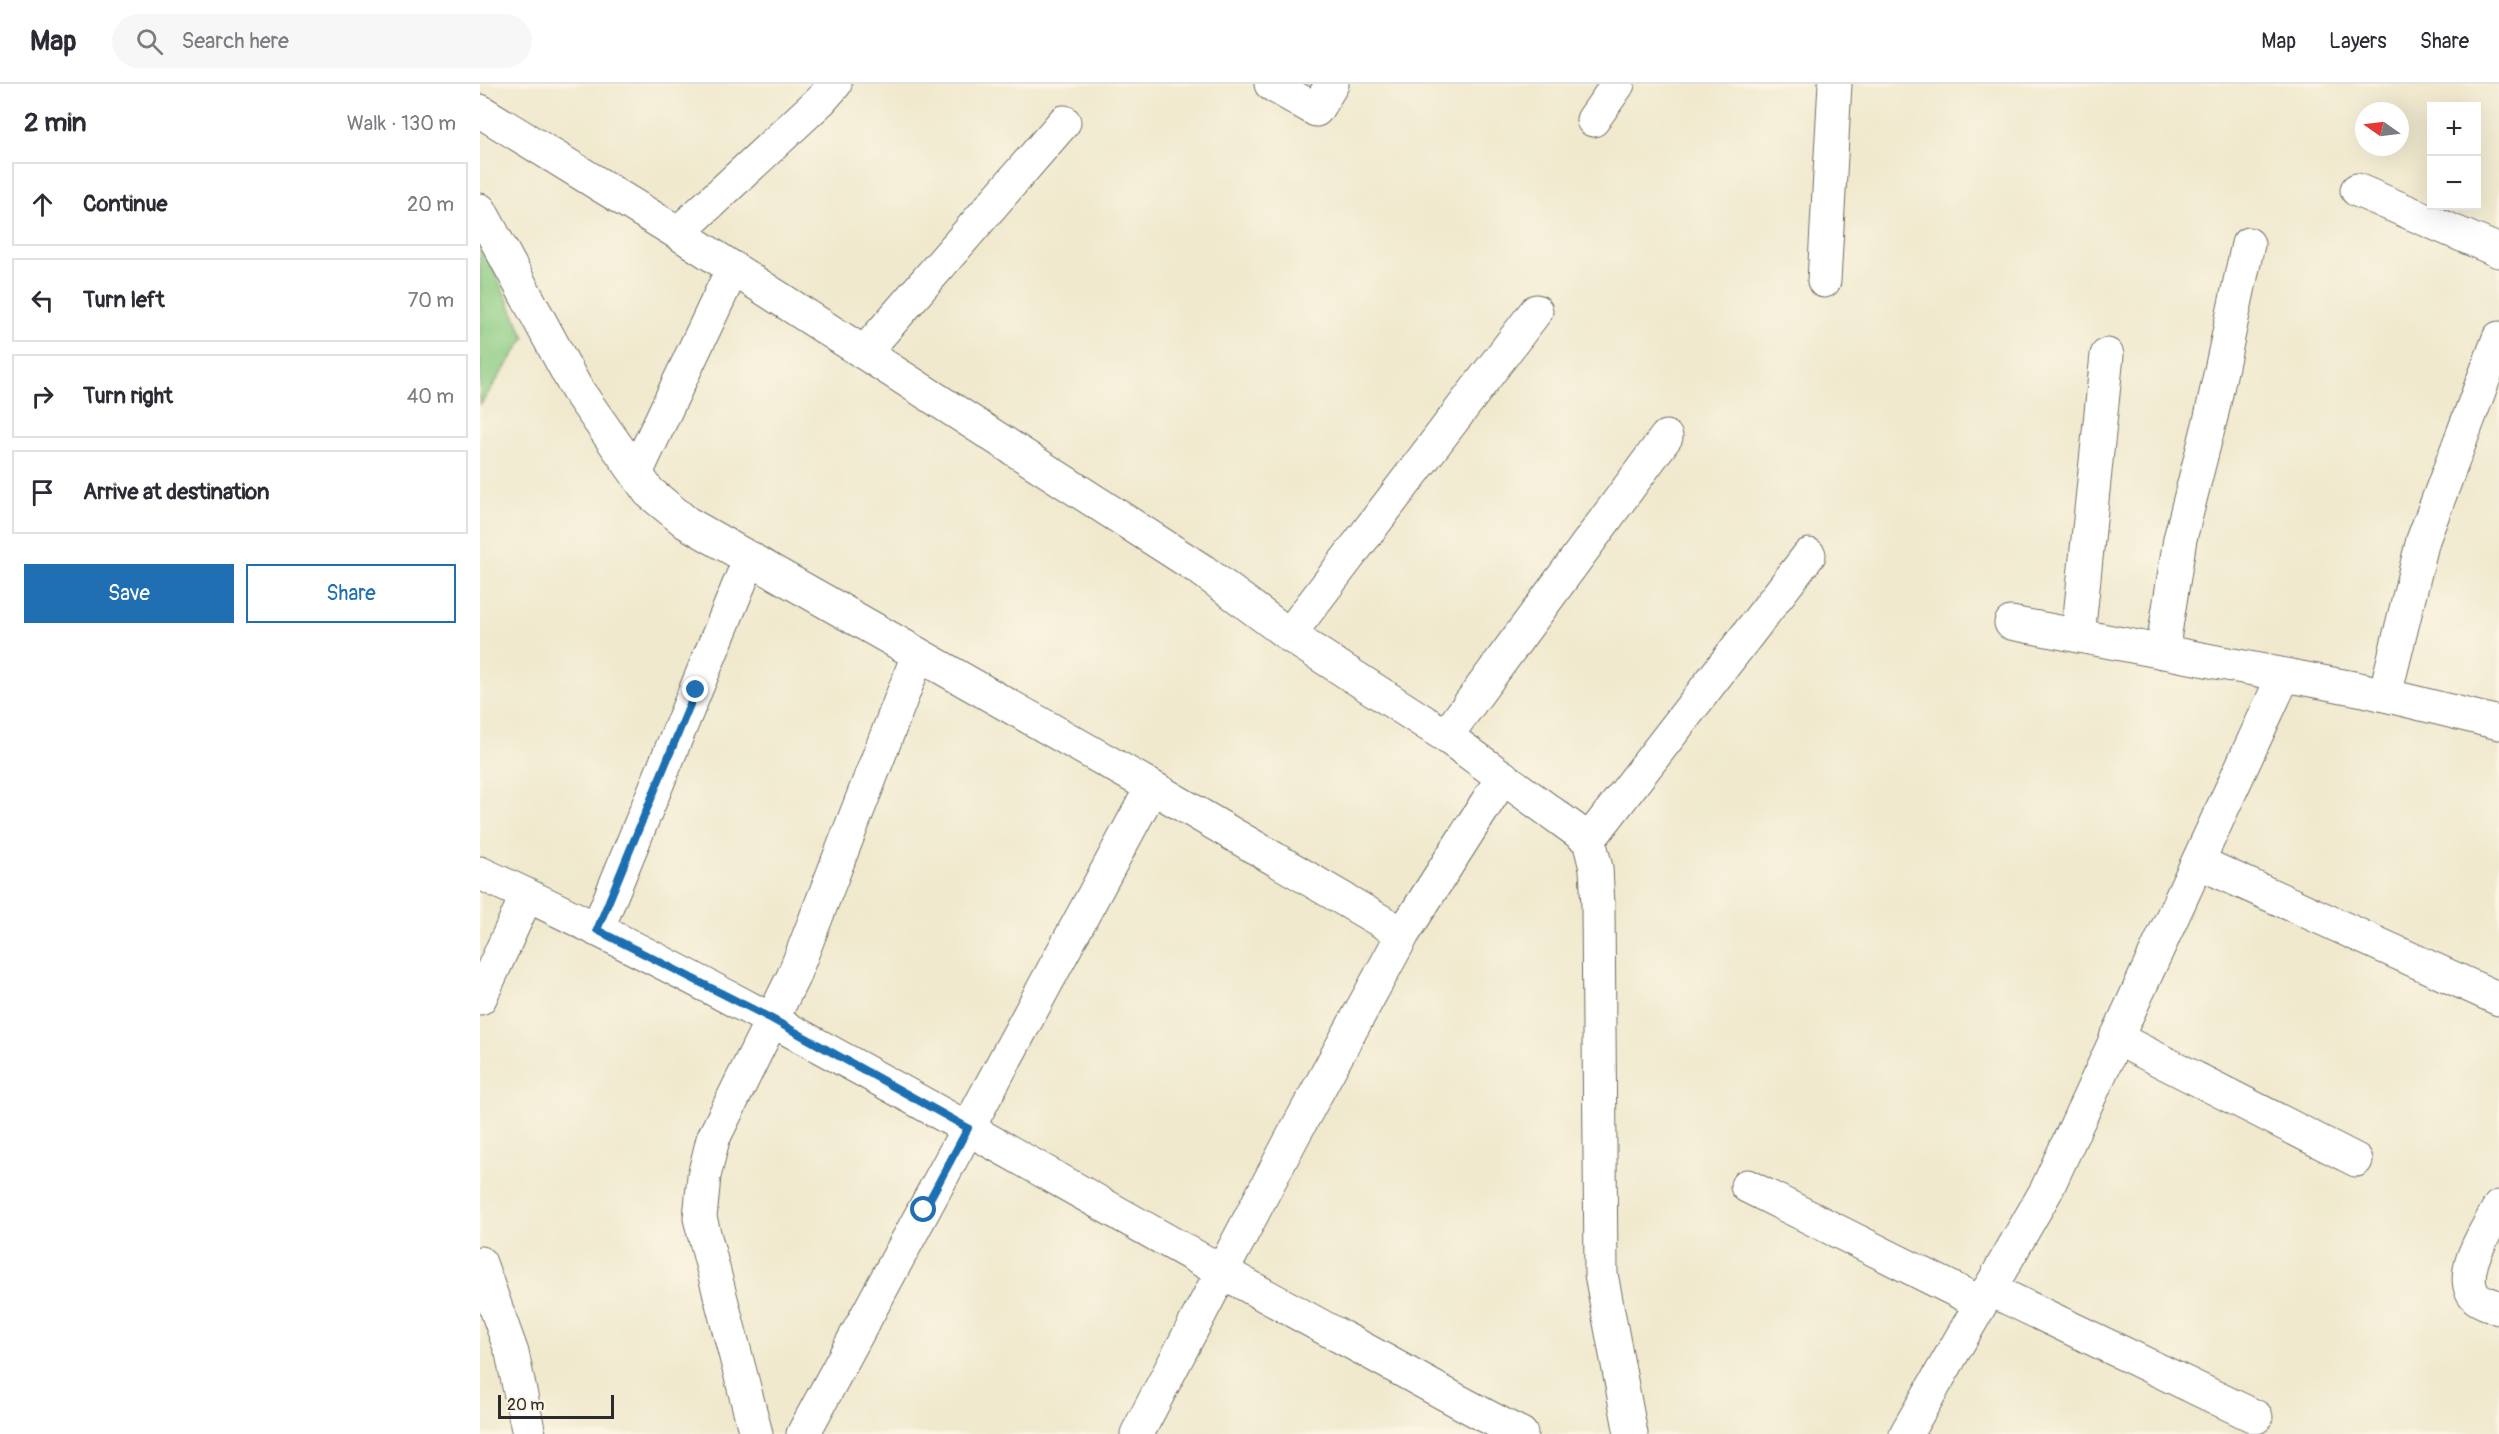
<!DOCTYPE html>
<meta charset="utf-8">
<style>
:root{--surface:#fff;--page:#f7f7f7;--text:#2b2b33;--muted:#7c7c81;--line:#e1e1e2;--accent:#1f6fb2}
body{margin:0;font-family:Pangolin,sans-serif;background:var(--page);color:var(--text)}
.controls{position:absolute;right:18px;top:18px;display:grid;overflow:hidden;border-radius:0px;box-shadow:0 6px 24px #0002}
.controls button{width:54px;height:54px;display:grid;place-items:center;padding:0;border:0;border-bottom:2px solid var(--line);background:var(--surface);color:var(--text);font:30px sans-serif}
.compass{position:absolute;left:1875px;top:18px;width:54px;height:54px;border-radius:50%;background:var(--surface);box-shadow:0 6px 24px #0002;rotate:284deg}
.scale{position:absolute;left:18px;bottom:15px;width:116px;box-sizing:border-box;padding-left:6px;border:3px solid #2b2b2b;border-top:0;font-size:16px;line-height:21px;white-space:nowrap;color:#2b2b2b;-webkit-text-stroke:4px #fcf5e5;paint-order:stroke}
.stop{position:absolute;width:18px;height:18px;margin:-14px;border:4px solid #1f6fb2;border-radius:50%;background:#fff}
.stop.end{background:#1f6fb2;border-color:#fff;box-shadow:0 2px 6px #0008}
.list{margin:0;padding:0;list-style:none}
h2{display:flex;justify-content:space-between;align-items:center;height:78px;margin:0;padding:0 24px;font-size:26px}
h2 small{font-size:20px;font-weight:400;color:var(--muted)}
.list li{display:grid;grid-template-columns:39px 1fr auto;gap:18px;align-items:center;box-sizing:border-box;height:84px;margin:0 12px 12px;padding:0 12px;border:2px solid var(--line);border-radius:0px}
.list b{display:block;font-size:22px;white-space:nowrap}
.list em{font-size:20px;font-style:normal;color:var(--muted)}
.actions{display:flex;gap:12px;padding:18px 24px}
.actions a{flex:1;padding:14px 0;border:2px solid var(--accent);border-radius:0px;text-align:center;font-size:21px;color:var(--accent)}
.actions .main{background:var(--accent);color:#fff}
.icon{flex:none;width:33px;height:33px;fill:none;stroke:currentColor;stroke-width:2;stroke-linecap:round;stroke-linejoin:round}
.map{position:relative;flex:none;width:2019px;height:1350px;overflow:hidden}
header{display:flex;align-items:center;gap:36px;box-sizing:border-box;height:84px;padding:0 30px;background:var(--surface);border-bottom:2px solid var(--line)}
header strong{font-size:28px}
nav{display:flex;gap:33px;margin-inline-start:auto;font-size:21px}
.search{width:420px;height:54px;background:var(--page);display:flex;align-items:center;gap:15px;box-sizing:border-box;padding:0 21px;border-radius:33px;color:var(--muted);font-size:22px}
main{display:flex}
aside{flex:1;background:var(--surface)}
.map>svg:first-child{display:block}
</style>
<header>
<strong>Map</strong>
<div class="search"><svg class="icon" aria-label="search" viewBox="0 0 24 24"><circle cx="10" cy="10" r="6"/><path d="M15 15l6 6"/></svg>Search here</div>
<nav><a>Map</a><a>Layers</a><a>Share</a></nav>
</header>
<main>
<aside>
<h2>2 min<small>Walk · 130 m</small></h2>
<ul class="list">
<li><svg class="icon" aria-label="ahead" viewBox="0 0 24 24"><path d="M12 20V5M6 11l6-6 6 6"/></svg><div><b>Continue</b></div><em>20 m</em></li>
<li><svg class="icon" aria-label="left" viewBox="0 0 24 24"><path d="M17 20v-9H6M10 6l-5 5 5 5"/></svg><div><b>Turn left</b></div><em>70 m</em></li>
<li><svg class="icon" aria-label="right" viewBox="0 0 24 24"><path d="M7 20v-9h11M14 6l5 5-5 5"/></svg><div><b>Turn right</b></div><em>40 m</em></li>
<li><svg class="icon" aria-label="arrive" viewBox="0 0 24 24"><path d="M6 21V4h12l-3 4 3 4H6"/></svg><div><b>Arrive at destination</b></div></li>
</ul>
<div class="actions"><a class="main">Save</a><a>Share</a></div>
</aside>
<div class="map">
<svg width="2019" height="1350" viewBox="0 0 2019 1350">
<rect width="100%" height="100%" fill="#fcf5e5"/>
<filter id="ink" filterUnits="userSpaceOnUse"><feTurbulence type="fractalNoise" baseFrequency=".0167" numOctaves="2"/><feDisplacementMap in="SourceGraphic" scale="12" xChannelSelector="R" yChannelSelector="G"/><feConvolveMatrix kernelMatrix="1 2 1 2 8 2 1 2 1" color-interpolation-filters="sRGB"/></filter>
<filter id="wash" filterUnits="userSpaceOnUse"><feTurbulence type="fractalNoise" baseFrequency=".008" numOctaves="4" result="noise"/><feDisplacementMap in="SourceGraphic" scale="24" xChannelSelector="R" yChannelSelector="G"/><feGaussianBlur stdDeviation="1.35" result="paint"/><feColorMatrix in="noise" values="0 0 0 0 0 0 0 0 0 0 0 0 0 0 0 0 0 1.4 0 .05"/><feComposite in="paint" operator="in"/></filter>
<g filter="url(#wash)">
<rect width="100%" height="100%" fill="#f0e9ce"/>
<path fill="#8ccc83" stroke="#5c7c57" stroke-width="1.5" d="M0 157 45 254 0 321Z"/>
</g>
<g filter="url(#ink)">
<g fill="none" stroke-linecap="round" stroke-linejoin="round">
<defs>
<path id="street" d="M791 0 836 26 852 0
M0 27 198 149 723 487 809 551 966 652 1109 756 1116 784 1118 822 1121 1190 1151 1350
M1113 36 1138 0
M1877 106 2019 167
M0 126 96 304 169 408 207 439 672 703 923 850
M198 149 341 16 355 0
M1344 197 1355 0
M384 269 584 38
M156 389 253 184
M1531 539 1884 606 2019 639
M809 551 1056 227
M1598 552 1627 271
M1682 568 1700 455 1731 333 1768 160
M1905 611 1943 456 2019 254
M966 652 1186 353
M1109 756 1329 471
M1718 778 2019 915
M0 789C297 927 576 1099 863 1254 923 1286 981 1320 1041 1350
M117 846 270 474
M0 914 47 811
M1636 954 1876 1076
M1267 1102 1501 1219
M2019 1123C2008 1145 1974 1192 1997 1214 2002 1218 2013 1221 2019 1224
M0 1179 32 1269 49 1350
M1509 1205 1776 1333
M276 1350 220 1134 224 1092 233 1055 313 893 438 571
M323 1350 672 703
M657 1350 812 1054 923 850 1023 693
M1426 1350 1566 1107 1804 591"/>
</defs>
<use href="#street" stroke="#706e64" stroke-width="35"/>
<use href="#street" stroke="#fff" stroke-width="33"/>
</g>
</g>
<g fill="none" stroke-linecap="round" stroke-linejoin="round" filter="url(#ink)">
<path stroke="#1f6fb2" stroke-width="8" d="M216 606 117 846 292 935 488 1044 444 1126"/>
</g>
</svg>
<div class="controls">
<button>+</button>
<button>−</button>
</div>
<svg class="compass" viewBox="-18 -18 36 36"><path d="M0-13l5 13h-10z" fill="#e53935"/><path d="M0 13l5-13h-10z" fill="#7c7c81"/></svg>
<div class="scale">20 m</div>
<div class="stop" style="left:444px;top:1126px"></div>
<div class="stop end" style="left:216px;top:606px"></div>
</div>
</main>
